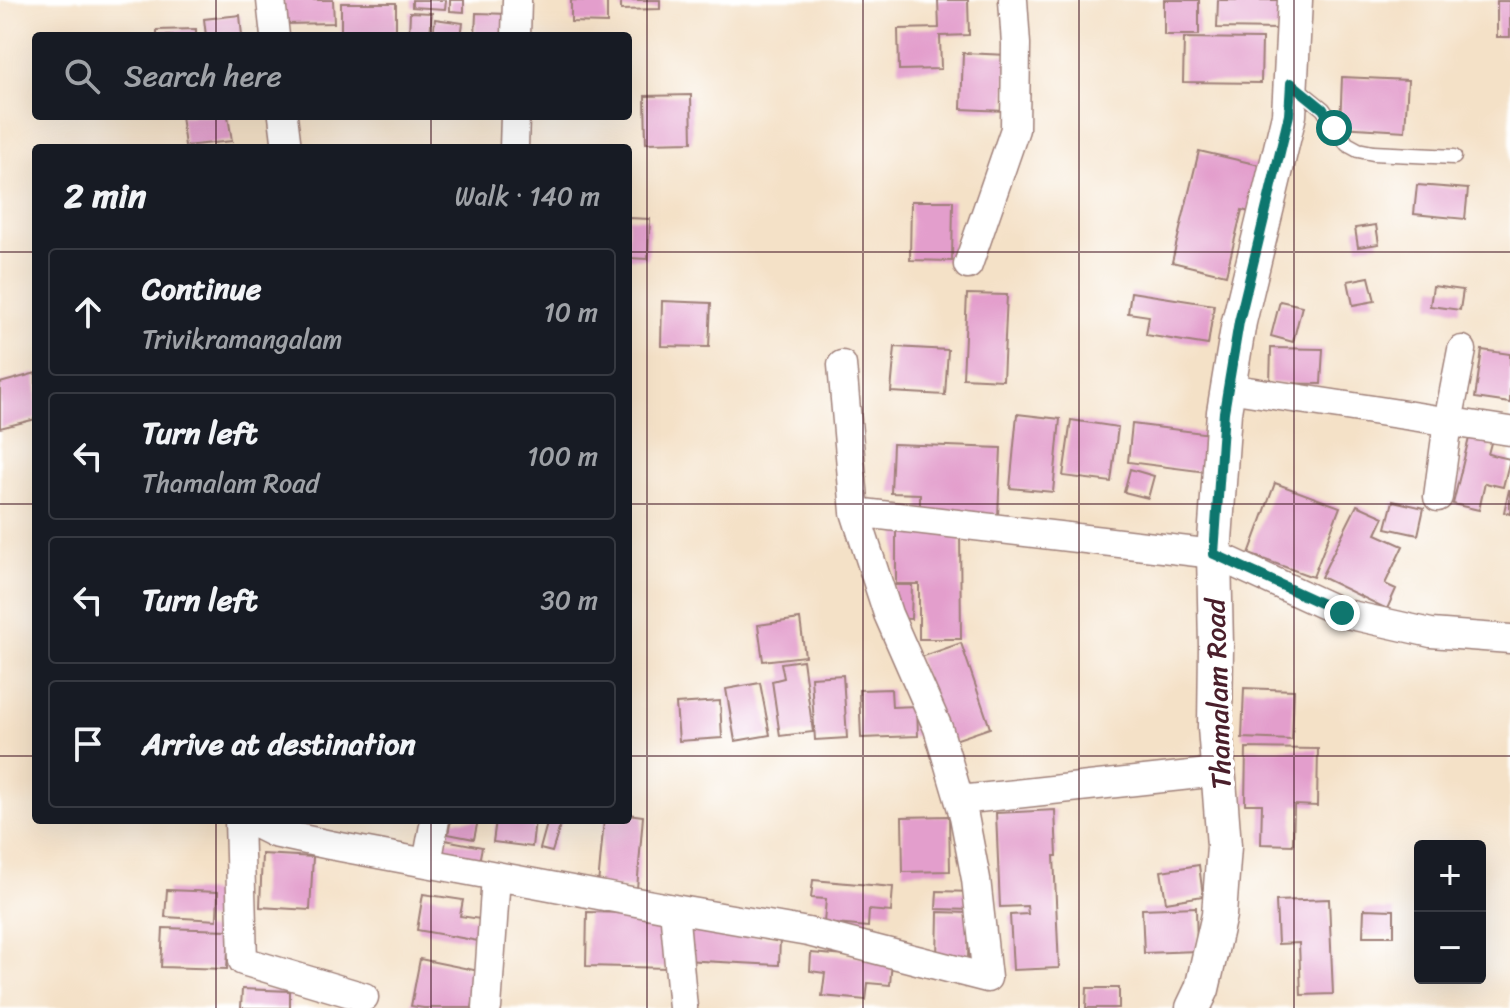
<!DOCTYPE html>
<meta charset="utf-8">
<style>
:root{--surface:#171b24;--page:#20242c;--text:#f1f3f6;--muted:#9ea1a6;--line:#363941}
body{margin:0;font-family:Sriracha,sans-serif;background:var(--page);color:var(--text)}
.controls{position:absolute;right:24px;bottom:24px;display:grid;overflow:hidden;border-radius:8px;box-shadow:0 8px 32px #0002}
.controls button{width:72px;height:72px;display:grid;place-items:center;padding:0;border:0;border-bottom:2px solid var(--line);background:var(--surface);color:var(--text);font:40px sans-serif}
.stop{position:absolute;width:24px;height:24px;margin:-18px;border:6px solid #0f766e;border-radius:50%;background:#fff}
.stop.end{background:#0f766e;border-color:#fff;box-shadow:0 2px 8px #0008}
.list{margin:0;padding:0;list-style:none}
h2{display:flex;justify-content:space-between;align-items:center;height:104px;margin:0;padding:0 32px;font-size:34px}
h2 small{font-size:26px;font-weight:400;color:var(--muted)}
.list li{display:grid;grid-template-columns:52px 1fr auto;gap:24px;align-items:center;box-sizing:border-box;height:128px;margin:0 16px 16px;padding:0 16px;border:2px solid var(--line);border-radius:8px}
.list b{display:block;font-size:30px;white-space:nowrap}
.list p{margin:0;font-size:26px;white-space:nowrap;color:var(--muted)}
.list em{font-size:26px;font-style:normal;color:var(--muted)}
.icon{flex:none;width:44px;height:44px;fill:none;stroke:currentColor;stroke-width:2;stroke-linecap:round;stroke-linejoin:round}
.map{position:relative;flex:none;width:1510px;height:1008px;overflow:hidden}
.search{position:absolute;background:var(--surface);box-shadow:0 8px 32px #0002;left:32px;top:32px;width:600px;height:88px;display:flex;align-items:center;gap:20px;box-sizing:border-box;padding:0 28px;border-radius:8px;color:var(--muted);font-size:30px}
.panel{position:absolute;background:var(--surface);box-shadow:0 8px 32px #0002;left:32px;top:144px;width:600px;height:680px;border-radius:8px}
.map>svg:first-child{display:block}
</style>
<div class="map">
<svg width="1510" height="1008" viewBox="0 0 1510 1008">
<rect width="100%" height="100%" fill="#fff"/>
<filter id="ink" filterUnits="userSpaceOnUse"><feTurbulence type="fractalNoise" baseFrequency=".0125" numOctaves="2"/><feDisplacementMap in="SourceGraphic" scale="16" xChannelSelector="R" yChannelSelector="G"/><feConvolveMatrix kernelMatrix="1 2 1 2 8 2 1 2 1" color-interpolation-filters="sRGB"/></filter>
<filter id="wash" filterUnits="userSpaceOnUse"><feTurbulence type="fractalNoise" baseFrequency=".006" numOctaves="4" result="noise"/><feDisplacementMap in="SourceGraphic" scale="32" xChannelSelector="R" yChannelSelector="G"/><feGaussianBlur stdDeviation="1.8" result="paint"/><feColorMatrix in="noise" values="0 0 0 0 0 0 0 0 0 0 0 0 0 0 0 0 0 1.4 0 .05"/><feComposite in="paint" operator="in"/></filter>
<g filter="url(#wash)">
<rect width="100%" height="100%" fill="#f4e1c7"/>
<g id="blocks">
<path fill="#e39ecc" d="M283 0H333L334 23 284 24Z
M412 0H446L445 9 412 7Z
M450 0H464V12L450 11Z
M571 0 607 1V23L571 22Z
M621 0H660V9L621 10Z
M938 0H968L969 35 940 36 941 69 899 70 898 29 939 28Z
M1164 0H1199V35H1164Z
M1218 0H1278L1283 29 1217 28Z
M1497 1H1510V37H1497Z
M341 3H396V36H341Z
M410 12 432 13 430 36H409Z
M476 13 509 14 508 36H475Z
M240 15 242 36H206L204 19Z
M435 19 463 23 461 36H433Z
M196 29V36H157V30Z
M1184 38 1262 39 1261 83 1183 82Z
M963 53 1008 55 1005 111 961 109Z
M1342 77 1408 80 1405 131 1340 127Z
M691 95 692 142 646 143 645 96Z
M181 116H228L232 141 185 146Z
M1199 151 1268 167 1257 214 1242 210 1226 275 1172 262Z
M1417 185 1468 189 1465 219 1414 214Z
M911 201H953L952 261 910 260Z
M628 218 650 219 648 259 628 258Z
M1376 225 1379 244 1358 247 1355 228Z
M1369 277 1375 301 1353 305 1348 281Z
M1433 286 1463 290 1460 310 1430 306Z
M1131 292 1214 305 1208 345 1146 335 1149 316 1128 313Z
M967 294 1007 295 1003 380 963 378Z
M662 301 711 303 709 347 661 346Z
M1280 301 1302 306 1293 342 1271 336Z
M895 347 948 350 945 395 891 392Z
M1271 348 1323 349 1321 384 1270 383Z
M1482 350 1510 354V403L1475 398Z
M36 373V419L0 428V383Z
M1017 414 1060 419 1053 492 1010 488Z
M1071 420 1118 427 1111 482 1063 476Z
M1132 424 1219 435 1214 473 1128 462Z
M1470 434 1492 439 1488 454 1510 459 1503 487 1485 483 1479 510 1453 504Z
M893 444 1001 448 998 516 920 513V494L891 493Z
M1130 469 1154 476 1148 498 1124 492Z
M1275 483 1340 507 1313 577 1249 554Z
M1509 490H1510V514L1504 512Z
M1393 501 1424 508 1418 535 1386 528Z
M1357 505 1384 517 1376 534 1403 546 1385 584 1396 589 1387 609 1321 577Z
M896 529H960L961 639H919V584H896Z
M894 585H912L911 619 892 618Z
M800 619 805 656 763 661 758 625Z
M961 643 990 728 946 743 918 658Z
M803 660 813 732 780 736 772 681 784 678 781 663Z
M843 675 847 738 815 740 811 677Z
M760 683 770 735 735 741 726 689Z
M1244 688 1294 690 1292 740 1242 738Z
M891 689 892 707 917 706 918 736 861 738 859 690Z
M720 701 722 738 679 741 676 704Z
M1246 748 1318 749 1317 806 1294 805 1293 845 1261 844 1262 804H1245Z
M1055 810 1057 856H1054L1059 968 1013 970 1010 915 1028 914 1027 906 1000 907 996 813Z
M628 814 643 816 637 889 598 885 604 820H628Z
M949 816 950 871 903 872 902 817Z
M451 820H478L474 839 448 834Z
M496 820H535L532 847 493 842Z
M548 820H562L552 852 540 849Z
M440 839 482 847 479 862 437 854Z
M262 854 313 857 310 910 260 907Z
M1199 865 1203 896 1166 902 1161 871Z
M813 880 893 887 891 912 869 910 868 927 824 923 826 899 811 898Z
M167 890 218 892 217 920 165 917Z
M937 891 973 892V910L936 909Z
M423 894 463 900 460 916 487 920 484 942 417 930Z
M1329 899 1333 994 1301 995 1299 943 1278 944 1276 901Z
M1196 907 1197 951 1144 953 1142 909Z
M1364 909 1394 910V936H1363Z
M587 912 670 914 669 968 586 966Z
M938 912 969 913 968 959H937Z
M685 925 749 928 748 936 780 938 779 965 683 960Z
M163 928 229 930 227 969 161 967Z
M811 953 892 960 890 985 868 983 866 1000 822 996 825 973 810 971Z
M420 959 479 971 472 1008H424L411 1006Z
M1087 988H1119V1008H1086Z
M242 989 290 991V1008H241Z"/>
</g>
</g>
<g filter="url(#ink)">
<use href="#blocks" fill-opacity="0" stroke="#9f8079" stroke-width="2"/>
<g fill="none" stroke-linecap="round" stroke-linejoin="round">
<defs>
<path id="service" d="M1292 84 1323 109 1347 144 1358 150 1373 153 1454 157"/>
<path id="minor" d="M271 0 275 36
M516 36 517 0
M283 116 287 148
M514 148 515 116
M968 265 1015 129 1016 44 1013 0
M1228 388 1510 431
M1438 497 1448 422 1462 350
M855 512 1214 554 1342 613 1431 633 1510 639
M960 800 1218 772
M239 820 243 961 364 997
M248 820 274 833 330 845 674 909 683 1008
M427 863 435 820
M674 909 808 932 987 978 976 879 964 816 938 728 888 614 855 512 842 365
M487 1008 496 876"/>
<path id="tertiary" d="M1193 1008 1202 989 1219 915 1224 846 1215 727 1216 646 1214 554 1224 412 1239 322 1289 115 1295 0"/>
</defs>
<use href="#service" stroke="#9f8079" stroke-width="17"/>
<use href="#minor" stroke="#9f8079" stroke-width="31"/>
<use href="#tertiary" stroke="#9f8079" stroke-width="37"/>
<use href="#service" stroke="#fff" stroke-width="14"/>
<use href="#minor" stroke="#fff" stroke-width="28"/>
<use href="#tertiary" stroke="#fff" stroke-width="34"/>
</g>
</g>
<g fill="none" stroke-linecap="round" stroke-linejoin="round" filter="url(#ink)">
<path stroke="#0f766e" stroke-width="10" d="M1334 128 1323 109 1291 83 1289 115 1239 322 1224 412 1214 554 1342 613"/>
</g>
<path fill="none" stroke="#4a1f2b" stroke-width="2" stroke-opacity="0.55" d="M216 0V36M431 0V36M647 0V1008M863 0V1008M1079 0V1008M1294 0V1008M216 116V148M431 116V148M0 252H36M628 252H1510M0 504H36M628 504H1510M0 756H36M628 756H1510M216 820V1008M431 820V1008"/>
<g text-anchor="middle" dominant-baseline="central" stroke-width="8" stroke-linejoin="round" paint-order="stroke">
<g font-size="28" fill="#4a1f2b" stroke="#fff">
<text transform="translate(1218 694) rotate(-92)">Thamalam Road</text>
</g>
</g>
</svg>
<div class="controls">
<button>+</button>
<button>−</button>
</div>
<div class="stop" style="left:1334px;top:128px"></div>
<div class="stop end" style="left:1342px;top:613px"></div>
<div class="search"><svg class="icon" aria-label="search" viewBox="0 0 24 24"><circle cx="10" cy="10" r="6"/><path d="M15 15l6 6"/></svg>Search here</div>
<section class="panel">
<h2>2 min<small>Walk · 140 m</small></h2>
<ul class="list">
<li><svg class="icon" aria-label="ahead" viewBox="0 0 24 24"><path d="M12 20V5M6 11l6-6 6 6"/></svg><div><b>Continue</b><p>Trivikramangalam</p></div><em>10 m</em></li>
<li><svg class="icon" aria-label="left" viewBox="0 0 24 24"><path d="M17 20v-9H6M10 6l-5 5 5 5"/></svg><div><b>Turn left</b><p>Thamalam Road</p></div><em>100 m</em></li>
<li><svg class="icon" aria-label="left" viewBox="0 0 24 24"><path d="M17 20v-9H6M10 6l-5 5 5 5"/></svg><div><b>Turn left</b></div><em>30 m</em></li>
<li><svg class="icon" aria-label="arrive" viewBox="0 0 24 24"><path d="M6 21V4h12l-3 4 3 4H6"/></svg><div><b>Arrive at destination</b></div></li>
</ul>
</section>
</div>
